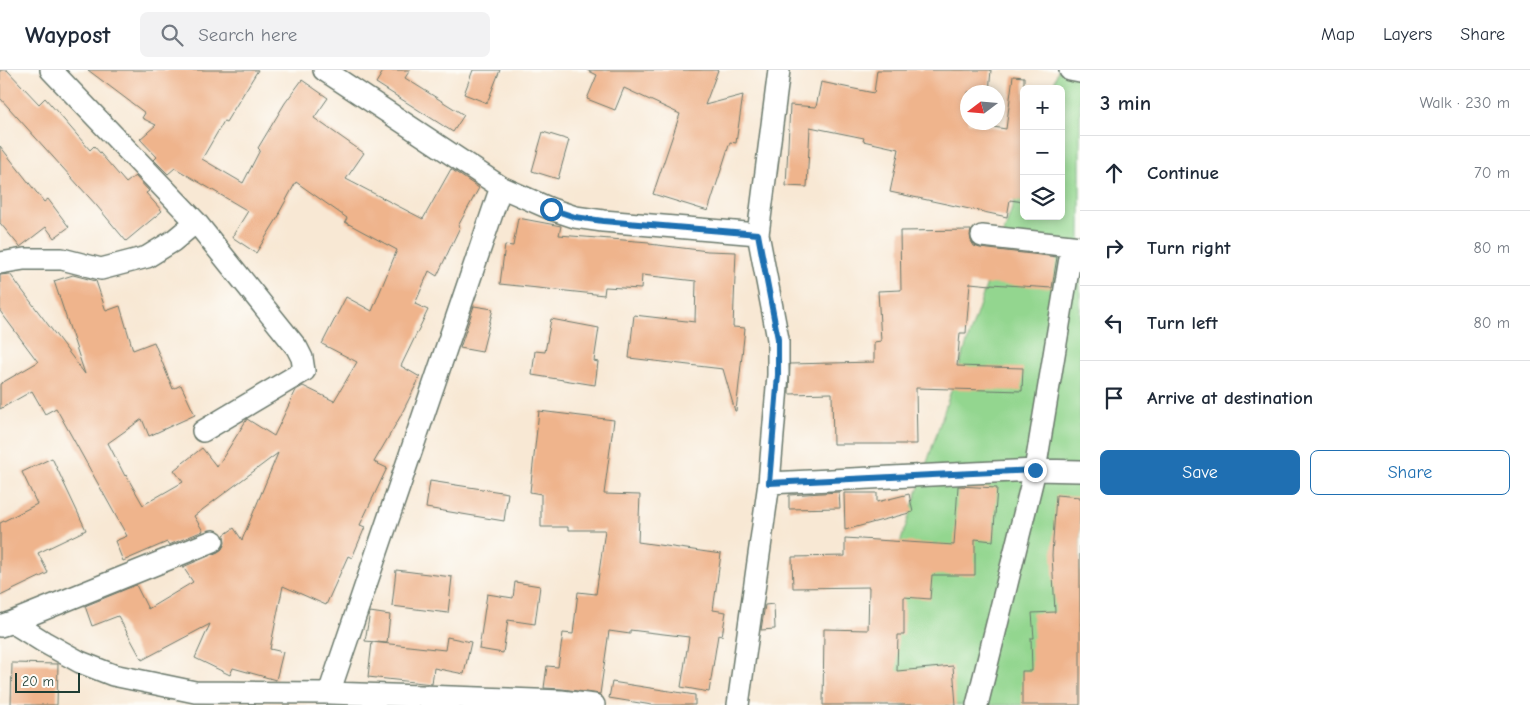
<!DOCTYPE html>
<meta charset="utf-8">
<style>
:root{--surface:#fff;--page:#f2f2f3;--text:#1f2937;--muted:#747a83;--line:#e0e1e3;--accent:#1f6fb2}
body{margin:0;font-family:"Comic Neue",sans-serif;background:var(--page);color:var(--text)}
.controls{position:absolute;right:15px;top:15px;display:grid;overflow:hidden;border-radius:8px;box-shadow:0 2px 8px #0003}
.controls button{width:45px;height:45px;display:grid;place-items:center;padding:0;border:0;border-bottom:1px solid var(--line);background:var(--surface);color:var(--text);font:25px sans-serif}
.compass{position:absolute;left:960px;top:15px;width:45px;height:45px;border-radius:50%;background:var(--surface);box-shadow:0 2px 8px #0003;rotate:254deg}
.scale{position:absolute;left:15px;bottom:12px;width:65px;box-sizing:border-box;padding-left:5px;border:2px solid #1f3d34;border-top:0;font-size:14px;line-height:18px;white-space:nowrap;color:#1f3d34;-webkit-text-stroke:4px #fdfcf7;paint-order:stroke}
.stop{position:absolute;width:15px;height:15px;margin:-11px;border:4px solid #1f6fb2;border-radius:50%;background:#fff}
.stop.end{background:#1f6fb2;border-color:#fff;box-shadow:0 1px 5px #0008}
.list{margin:0;padding:0;list-style:none}
h2{display:flex;justify-content:space-between;align-items:center;height:65px;margin:0;padding:0 20px;font-size:21px}
h2 small{font-size:16px;font-weight:400;color:var(--muted)}
.list li{display:grid;grid-template-columns:32px 1fr auto;gap:15px;align-items:center;box-sizing:border-box;height:75px;padding:0 20px;border-top:1px solid var(--line)}
.list b{display:block;font-size:19px;white-space:nowrap}
.list em{font-size:16px;font-style:normal;color:var(--muted)}
.actions{display:flex;gap:10px;padding:15px 20px}
.actions a{flex:1;padding:11px 0;border:1px solid var(--accent);border-radius:8px;text-align:center;font-size:18px;color:var(--accent)}
.actions .main{background:var(--accent);color:#fff}
.icon{flex:none;width:28px;height:28px;fill:none;stroke:currentColor;stroke-width:2;stroke-linecap:round;stroke-linejoin:round}
.map{position:relative;flex:none;width:1080px;height:635px;overflow:hidden}
header{display:flex;align-items:center;gap:30px;box-sizing:border-box;height:70px;padding:0 25px;background:var(--surface);border-bottom:1px solid var(--line)}
header strong{font-size:24px}
nav{display:flex;gap:28px;margin-inline-start:auto;font-size:18px}
.search{width:350px;height:45px;background:var(--page);display:flex;align-items:center;gap:12px;box-sizing:border-box;padding:0 18px;border-radius:8px;color:var(--muted);font-size:19px}
main{display:flex}
aside{flex:1;background:var(--surface)}
.map>svg:first-child{display:block}
</style>
<header>
<strong>Waypost</strong>
<div class="search"><svg class="icon" aria-label="search" viewBox="0 0 24 24"><circle cx="10" cy="10" r="6"/><path d="M15 15l6 6"/></svg>Search here</div>
<nav><a>Map</a><a>Layers</a><a>Share</a></nav>
</header>
<main>
<div class="map">
<svg width="1080" height="635" viewBox="0 0 1080 635">
<rect width="100%" height="100%" fill="#fdfcf7"/>
<filter id="ink" filterUnits="userSpaceOnUse"><feTurbulence type="fractalNoise" baseFrequency=".02" numOctaves="2"/><feDisplacementMap in="SourceGraphic" scale="10" xChannelSelector="R" yChannelSelector="G"/><feConvolveMatrix kernelMatrix="1 2 1 2 8 2 1 2 1" color-interpolation-filters="sRGB"/></filter>
<filter id="wash" filterUnits="userSpaceOnUse"><feTurbulence type="fractalNoise" baseFrequency=".0096" numOctaves="4" result="noise"/><feDisplacementMap in="SourceGraphic" scale="20" xChannelSelector="R" yChannelSelector="G"/><feGaussianBlur stdDeviation="1.12" result="paint"/><feColorMatrix in="noise" values="0 0 0 0 0 0 0 0 0 0 0 0 0 0 0 0 0 1.4 0 .05"/><feComposite in="paint" operator="in"/></filter>
<g filter="url(#wash)">
<rect width="100%" height="100%" fill="#f8e8d4"/>
<path fill="#93d68f" stroke="#598a62" d="M1058 0H1080V635H846L1024 102V146H1061V19H1052Z"/>
<g id="blocks">
<path fill="#efb48c" d="M0 0H7L39 34 45 28 90 80 94 76 126 113 135 106 149 121 146 123 162 141 126 171 97 136 0 28Z
M88 0H258L226 52 224 51 202 89 243 113 260 80 258 78 285 33 302 10 328 28 314 48 364 83 346 109 423 149 451 99 479 118 458 156 460 157 437 206 429 201 415 234 428 240 401 296 420 307 400 347 374 392 387 398 360 455 365 457 352 488 348 486 326 535 283 516 270 579 283 582 276 610 233 598 230 605 195 588 210 554 142 590 118 546 92 556 85 536 136 515 148 539 193 512 183 497 218 482 222 479 225 473 224 465 234 458 242 470 278 383 194 446 203 461 169 475 167 472 123 491 115 471 127 466 56 338 45 344 32 321 0 339V314L38 292 0 241V205L10 204 85 304 54 211 73 205 96 211 106 241 120 236 133 280 154 272 173 319 181 315 195 345 149 366 142 349 108 373 125 406 126 405 143 435 183 412 174 400 202 378 217 397 247 349 274 366 296 320 303 316 334 331 357 292 322 274 346 227 372 241 397 180 345 152 347 148 296 112 279 143 280 144 256 183 232 167 248 141 175 98 168 104 154 90 157 87 140 69 156 55 142 48 145 43Z
M384 0H410L405 8 464 45 453 62 376 13Z
M473 0H500L487 33 464 24Z
M587 0H718L705 35 743 25 736 73 730 72 708 141 653 124 680 44 624 18 615 40 587 29 597 5Z
M877 0H991L989 22H968V53L1006 59 1013 6 1024 7V132L1010 130 1007 147 890 122 899 79 863 71 864 68 810 57 807 117 786 116 790 35 816 37 821 12 874 23Z
M543 62 569 70 558 109 532 101Z
M0 76 44 132 48 129 69 157 54 168 46 157 20 177 0 153Z
M518 148 561 156 559 165 649 172V174L708 181 736 182 733 257 745 258 736 341H735L723 299 629 288 634 245 695 252 696 211 642 205 641 219 605 217 604 225 500 214 505 175 513 176Z
M971 160 970 165 971 171 974 176 980 178 1057 187 1052 218 991 214V215L970 213 966 263H960L957 296 1023 298 1022 321 916 318 917 374H833L832 323 789 324 790 294 874 292V272L881 271 878 221 901 220 900 161Z
M474 236 493 239 482 282 460 278Z
M551 249 599 258 594 291 598 292 595 315 532 305 535 281 545 282Z
M539 341 614 350 604 424 640 425 638 472 721 484 713 540 726 542 722 566 718 565 709 622 681 617 689 567 630 560V564L609 561 600 624 562 619 544 618 547 596 558 597 563 563 573 564 578 522 596 524 605 460H568V457H541V424L530 422Z
M52 388 86 460 38 483 48 503 0 526V453L37 434 22 402Z
M430 411 508 423 504 451 426 438Z
M958 416 997 418 993 471 975 469V505H932L930 529 904 527V565H898L897 601 953 596 956 635H823L824 559 868 560 869 517 793 518 792 487 845 486V468L954 475Z
M839 422 840 438 789 439V425Z
M844 423H877V432L909 424 913 442 845 460Z
M1056 425 1080 427V635H1022V601H1032L1031 568H1034L1032 543 1055 542 1052 485Z
M396 500 452 507 448 543 392 536Z
M515 512 540 516 535 554 508 550 503 583 479 579 487 524 513 528Z
M774 534 775 559 761 560 765 535Z
M370 542 390 545 387 573 365 571Z
M447 567 471 572 464 604 434 598 432 614 368 607 372 572 445 580Z
M12 593 58 594 57 635H11Z
M612 612 695 625V635H652L609 628Z"/>
</g>
</g>
<g filter="url(#ink)">
<use href="#blocks" fill-opacity="0" stroke="#6b796c" stroke-width="1"/>
<g fill="none" stroke-linecap="round" stroke-linejoin="round">
<defs>
<path id="street" d="M51 0 196 152 297 278 302 288 304 301 203 361
M324 0 501 117 551 139 575 147 603 151 758 164
M1070 0 1080 2
M982 166 1080 177
M0 193 24 189H62L101 199 147 187 173 171 196 152
M769 413 1035 400 1080 401
M12 552 213 471
M0 556 12 552 44 572 80 592 113 605 195 622 329 623 451 627 561 631 594 635
M329 623 501 117
M738 635 769 413 778 305V269L758 164 779 0
M977 635 1035 400 1072 176"/>
</defs>
<use href="#street" stroke="#6b796c" stroke-width="24"/>
<use href="#street" stroke="#fff" stroke-width="21"/>
</g>
</g>
<g fill="none" stroke-linecap="round" stroke-linejoin="round" filter="url(#ink)">
<path stroke="#1f6fb2" stroke-width="6" d="M551 139 575 147 603 151 758 164 778 269V305L769 413 1035 400"/>
</g>
</svg>
<div class="controls">
<button>+</button>
<button>−</button>
<button><svg class="icon" aria-label="layers" viewBox="0 0 24 24"><path d="M12 4l9 5-9 5-9-5zM3 14l9 5 9-5"/></svg></button>
</div>
<svg class="compass" viewBox="-18 -18 36 36"><path d="M0-13l5 13h-10z" fill="#e53935"/><path d="M0 13l5-13h-10z" fill="#747a83"/></svg>
<div class="scale">20 m</div>
<div class="stop" style="left:551px;top:139px"></div>
<div class="stop end" style="left:1035px;top:400px"></div>
</div>
<aside>
<h2>3 min<small>Walk · 230 m</small></h2>
<ul class="list">
<li><svg class="icon" aria-label="ahead" viewBox="0 0 24 24"><path d="M12 20V5M6 11l6-6 6 6"/></svg><div><b>Continue</b></div><em>70 m</em></li>
<li><svg class="icon" aria-label="right" viewBox="0 0 24 24"><path d="M7 20v-9h11M14 6l5 5-5 5"/></svg><div><b>Turn right</b></div><em>80 m</em></li>
<li><svg class="icon" aria-label="left" viewBox="0 0 24 24"><path d="M17 20v-9H6M10 6l-5 5 5 5"/></svg><div><b>Turn left</b></div><em>80 m</em></li>
<li><svg class="icon" aria-label="arrive" viewBox="0 0 24 24"><path d="M6 21V4h12l-3 4 3 4H6"/></svg><div><b>Arrive at destination</b></div></li>
</ul>
<div class="actions"><a class="main">Save</a><a>Share</a></div>
</aside>
</main>
